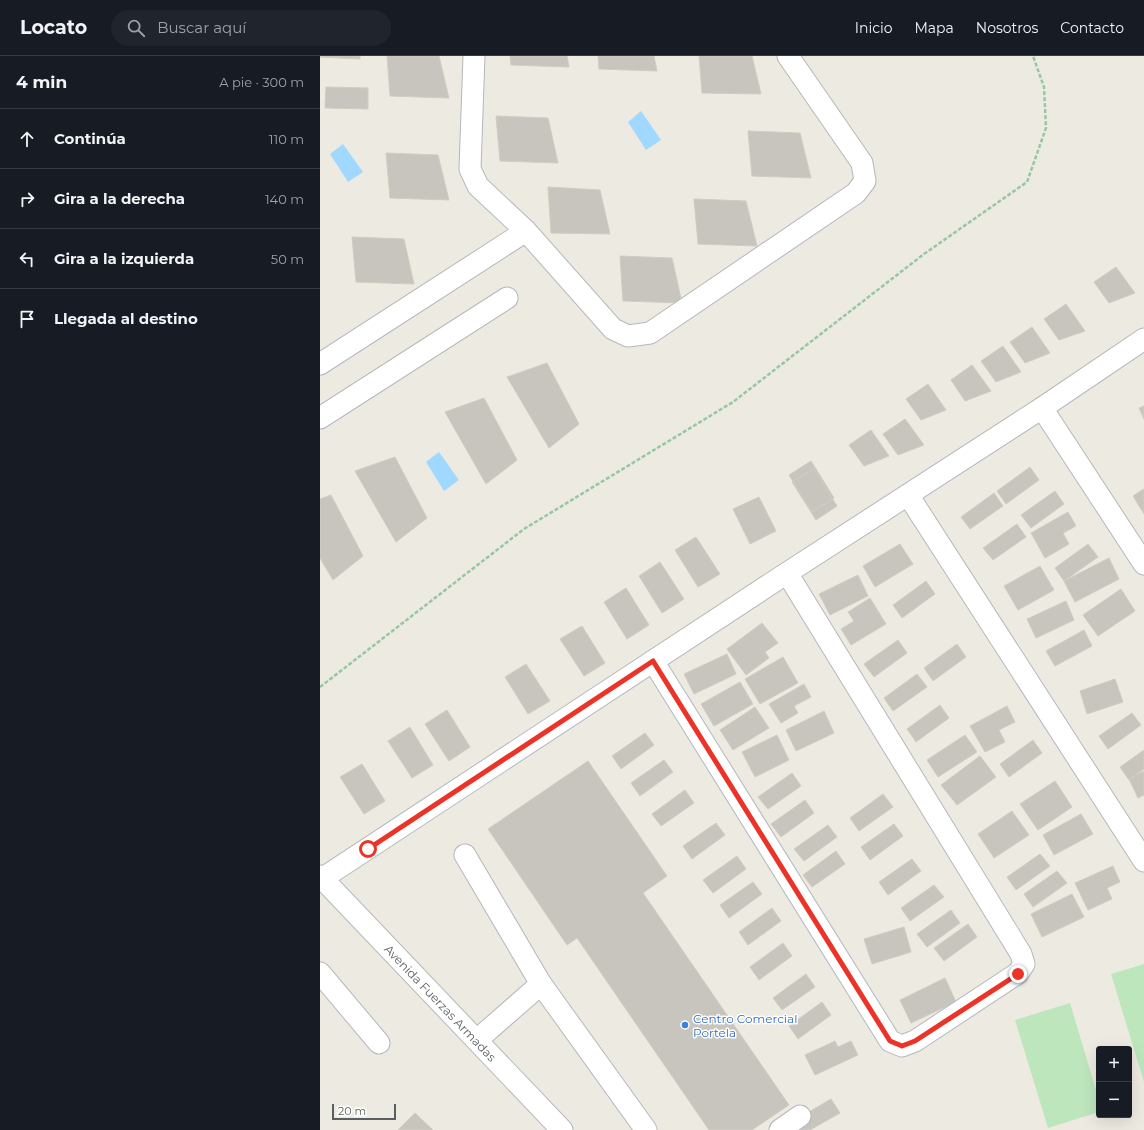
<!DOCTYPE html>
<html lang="es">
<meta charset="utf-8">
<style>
:root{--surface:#171b24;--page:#20242c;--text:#f1f3f6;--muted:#9ea1a6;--line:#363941}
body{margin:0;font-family:Montserrat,sans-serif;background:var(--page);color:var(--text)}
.controls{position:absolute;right:12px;bottom:12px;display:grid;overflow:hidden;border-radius:4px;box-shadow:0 4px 16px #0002}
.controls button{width:36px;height:36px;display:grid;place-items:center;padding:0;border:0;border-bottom:1px solid var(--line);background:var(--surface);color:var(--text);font:20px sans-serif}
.scale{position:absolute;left:12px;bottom:10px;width:64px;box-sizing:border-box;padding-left:4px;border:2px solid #5a5e63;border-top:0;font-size:11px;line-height:14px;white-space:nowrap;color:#5a5e63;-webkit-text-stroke:3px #fff;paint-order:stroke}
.stop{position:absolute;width:12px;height:12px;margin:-9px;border:3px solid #ec3328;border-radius:50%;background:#fff}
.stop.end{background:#ec3328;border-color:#fff;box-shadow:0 1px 4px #0008}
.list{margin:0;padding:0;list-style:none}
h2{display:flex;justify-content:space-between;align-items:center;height:52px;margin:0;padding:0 16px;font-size:17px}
h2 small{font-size:13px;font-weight:400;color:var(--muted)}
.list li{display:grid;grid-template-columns:26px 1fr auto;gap:12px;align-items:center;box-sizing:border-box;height:60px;padding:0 16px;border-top:1px solid var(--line)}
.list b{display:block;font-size:15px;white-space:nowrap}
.list em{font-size:13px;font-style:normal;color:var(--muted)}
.icon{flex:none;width:22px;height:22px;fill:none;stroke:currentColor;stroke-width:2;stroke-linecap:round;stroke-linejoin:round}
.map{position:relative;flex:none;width:824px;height:1074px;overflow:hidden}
header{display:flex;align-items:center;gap:24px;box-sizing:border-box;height:56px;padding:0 20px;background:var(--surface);border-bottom:1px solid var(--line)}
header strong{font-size:19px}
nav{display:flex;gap:22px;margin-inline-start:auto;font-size:14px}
.search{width:280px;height:36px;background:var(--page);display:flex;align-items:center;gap:10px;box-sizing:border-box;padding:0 14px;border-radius:22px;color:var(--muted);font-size:15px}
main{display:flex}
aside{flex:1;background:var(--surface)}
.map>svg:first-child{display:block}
</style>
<header>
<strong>Locato</strong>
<div class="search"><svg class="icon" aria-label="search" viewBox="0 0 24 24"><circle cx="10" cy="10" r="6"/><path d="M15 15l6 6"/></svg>Buscar aquí</div>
<nav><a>Inicio</a><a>Mapa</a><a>Nosotros</a><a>Contacto</a></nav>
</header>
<main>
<aside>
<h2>4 min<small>A pie · 300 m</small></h2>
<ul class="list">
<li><svg class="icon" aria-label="ahead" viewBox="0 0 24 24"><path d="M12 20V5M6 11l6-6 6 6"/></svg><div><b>Continúa</b></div><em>110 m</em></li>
<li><svg class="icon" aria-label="right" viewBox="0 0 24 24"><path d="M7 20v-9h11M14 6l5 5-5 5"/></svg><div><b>Gira a la derecha</b></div><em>140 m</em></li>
<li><svg class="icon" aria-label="left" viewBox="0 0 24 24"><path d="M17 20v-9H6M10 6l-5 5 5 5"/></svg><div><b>Gira a la izquierda</b></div><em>50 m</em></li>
<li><svg class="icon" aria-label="arrive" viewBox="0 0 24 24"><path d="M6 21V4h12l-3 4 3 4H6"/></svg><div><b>Llegada al destino</b></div></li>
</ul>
</aside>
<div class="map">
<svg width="824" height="1074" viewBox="0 0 824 1074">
<rect width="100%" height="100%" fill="#edeae1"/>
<path fill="#bee6bd" d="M824 908V1026L791 918Z
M750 947 779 1044V1056L728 1072 695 964Z"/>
<path fill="#a0d8ff" d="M321 55 341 84 326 94 308 66Z
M23 88 43 116 28 126 10 98Z
M119 396 139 424 124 435 106 406Z"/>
<path fill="#c8c5bf" stroke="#d2ccc0" d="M0 0H40V3L0 1Z
M67 0H119L129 42 70 40Z
M190 0H247L249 11 191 9Z
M278 0H334L337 15 279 13Z
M379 0H432L441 38 382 37Z
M6 31 48 32V53L5 52Z
M176 60 228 62 238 107 180 105Z
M428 75 480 77 491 122 432 120Z
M66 97 118 99 129 144 70 142Z
M228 131 280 134 290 178 231 177Z
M374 143 426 145 437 190 378 188Z
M32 181 84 183 94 228 36 226Z
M300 200 352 202 362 247 303 245Z
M796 211 815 237 789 247 774 226Z
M746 248 765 275 739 284 724 263Z
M712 271 730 297 705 307 690 286Z
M683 290 701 316 676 326 661 305Z
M227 307 259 368 229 392 187 321Z
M652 309 671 335 645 345 631 324Z
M608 328 626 354 601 364 586 343Z
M164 342 197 404 166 428 125 356Z
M824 350V363L819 352Z
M585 363 604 389 578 399 563 378Z
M551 374 569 400 544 410 529 389Z
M75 401 107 462 76 486 35 415Z
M491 405 514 442 492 456 469 419Z
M710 411 719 424 686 448 677 435Z
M494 413 517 450 496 464 472 426Z
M824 433V458L813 440Z
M735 435 744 448 711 472 701 459Z
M674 437 683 450 650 473 641 461Z
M11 439 43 500 13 524 0 502V443Z
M439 441 456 475 430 488 413 453Z
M748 456 756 470 743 477 749 488 725 502 711 477Z
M697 468 706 481 673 504 663 492Z
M376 481 400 518 378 531 355 494Z
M580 488 593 508 555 531 543 510Z
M768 488 778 501 744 525 735 512Z
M789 502 799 523 755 546 744 525Z
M340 506 364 543 342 557 319 520Z
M720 510 734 534 698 554 684 530Z
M538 519 548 540 510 559 499 538Z
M606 525 615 538 582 562 573 549Z
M306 532 329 569 307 583 284 546Z
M801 533 815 555 778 580 763 559Z
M550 542 566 568 531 589 521 573 534 565 528 556Z
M746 545 754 564 716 582 707 563Z
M442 567 458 587 445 596 449 602 426 619 407 593Z
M262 570 285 607 264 620 240 583Z
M764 574 772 590 735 610 726 595Z
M578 584 587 597 554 621 544 608Z
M637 588 646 601 613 625 604 612Z
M407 598 416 618 374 638 364 618Z
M463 601 478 627 440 648 425 623Z
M206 608 230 645 208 658 185 621Z
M597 618 607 631 573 655 564 642Z
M795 623 803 646 767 658 760 635Z
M420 626 433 648 394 670 381 648Z
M484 628 491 641 474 650 478 657 461 667 449 648Z
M620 649 629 662 596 686 587 673Z
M687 650 695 666 679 674 685 686 665 696 650 670Z
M435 651 449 672 413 694 400 674Z
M127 654 150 691 129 705 105 668Z
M504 655 514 677 476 695 466 674Z
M812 657 821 669 788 693 779 680Z
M90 671 113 709 92 722 68 685Z
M325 677 334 689 301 713 292 700Z
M457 679 469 704 435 721 422 696Z
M645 679 657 696 618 721 607 704Z
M713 684 722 697 689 721 680 708Z
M824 694V713L809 724 800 711Z
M660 700 676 721 637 749 621 729Z
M344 704 353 716 320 740 311 727Z
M268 705 347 820 323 837 469 1049 432 1074H389L257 882 247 889 168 773Z
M42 708 65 745 44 758 20 721Z
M824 715V739L818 742 809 723Z
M472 717 481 730 448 753 438 741Z
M735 725 752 751 718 774 700 748Z
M365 734 374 747 341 770 332 758Z
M563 738 573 751 539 775 530 762Z
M485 744 494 757 461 781 451 768Z
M692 755 709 779 674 802 658 778Z
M761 758 773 778 734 799 723 779Z
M396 767 405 779 372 803 363 790Z
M574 768 583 780 550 804 541 791Z
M508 769 517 781 484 805 474 793Z
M516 795 525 808 492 831 483 819Z
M720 798 730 810 696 834 687 821Z
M417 800 426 813 393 837 383 824Z
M592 803 601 815 568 839 559 826Z
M793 810 800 826 787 832 792 843 768 854 755 827Z
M737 815 747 827 713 851 704 838Z
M433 826 442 838 409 862 400 849Z
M614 829 624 841 590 865 581 852Z
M752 838 764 861 722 881 711 858Z
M452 852 461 865 428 889 419 876Z
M631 854 640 867 607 891 597 878Z
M648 868 657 881 624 905 614 892Z
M584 871 591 896 552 908 544 883Z
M463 887 472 900 439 924 430 911Z
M486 918 495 931 462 954 453 942Z
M625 922 636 946 591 967 580 944Z
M502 946 511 959 478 983 469 970Z
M515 985 518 991 531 985 538 999 495 1019 485 999Z
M511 1043 520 1057 490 1074H477L472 1066Z
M95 1057 113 1074H78Z"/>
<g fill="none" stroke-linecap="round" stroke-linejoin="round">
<defs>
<g id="minor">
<path d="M154 0 150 113 158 130 206 175 293 273 308 280 330 277 536 137 545 125 542 107 468 0"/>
<path d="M0 308 206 175"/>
<path d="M722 352 824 508"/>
<path d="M0 362 187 242"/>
<path d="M588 439 824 805"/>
<path d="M333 605 570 985 582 990 595 985 698 917 704 908 701 898 467 517"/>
<path d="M145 799 221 928 326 1074"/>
<path id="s1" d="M0 820 242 1074"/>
<path d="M3 822 467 517 722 352 824 283"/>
<path d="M0 917 59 987"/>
<path d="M157 984 221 928"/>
<path d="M460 1074 480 1060"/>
</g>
</defs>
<use href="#minor" stroke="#b4b8bc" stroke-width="23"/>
<path stroke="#96c7a3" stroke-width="2.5" stroke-dasharray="4 2" stroke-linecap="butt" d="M0 631 204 473 413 346 604 198 707 126 726 72 724 31 713 0"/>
<use href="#minor" stroke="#fff" stroke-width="21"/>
</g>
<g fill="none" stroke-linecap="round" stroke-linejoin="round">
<path stroke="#ec3328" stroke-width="5" d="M48 793 333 605 570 985 582 990 595 985 698 918"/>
</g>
<circle fill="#3f7fe0" stroke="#fff" stroke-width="1.5" cx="365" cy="969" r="4"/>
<g text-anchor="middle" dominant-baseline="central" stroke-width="3" stroke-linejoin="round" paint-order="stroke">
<g font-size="12" fill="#5a5e63" stroke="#fff">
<text stroke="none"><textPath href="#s1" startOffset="175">Avenida Fuerzas Armadas</textPath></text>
</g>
<g font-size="12" fill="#366cbe" stroke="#fff" text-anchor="start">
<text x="373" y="962">Centro Comercial<tspan x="373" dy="14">Portela</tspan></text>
</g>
</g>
</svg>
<div class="controls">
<button>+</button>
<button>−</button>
</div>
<div class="scale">20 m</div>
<div class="stop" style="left:48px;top:793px"></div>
<div class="stop end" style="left:698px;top:918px"></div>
</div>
</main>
